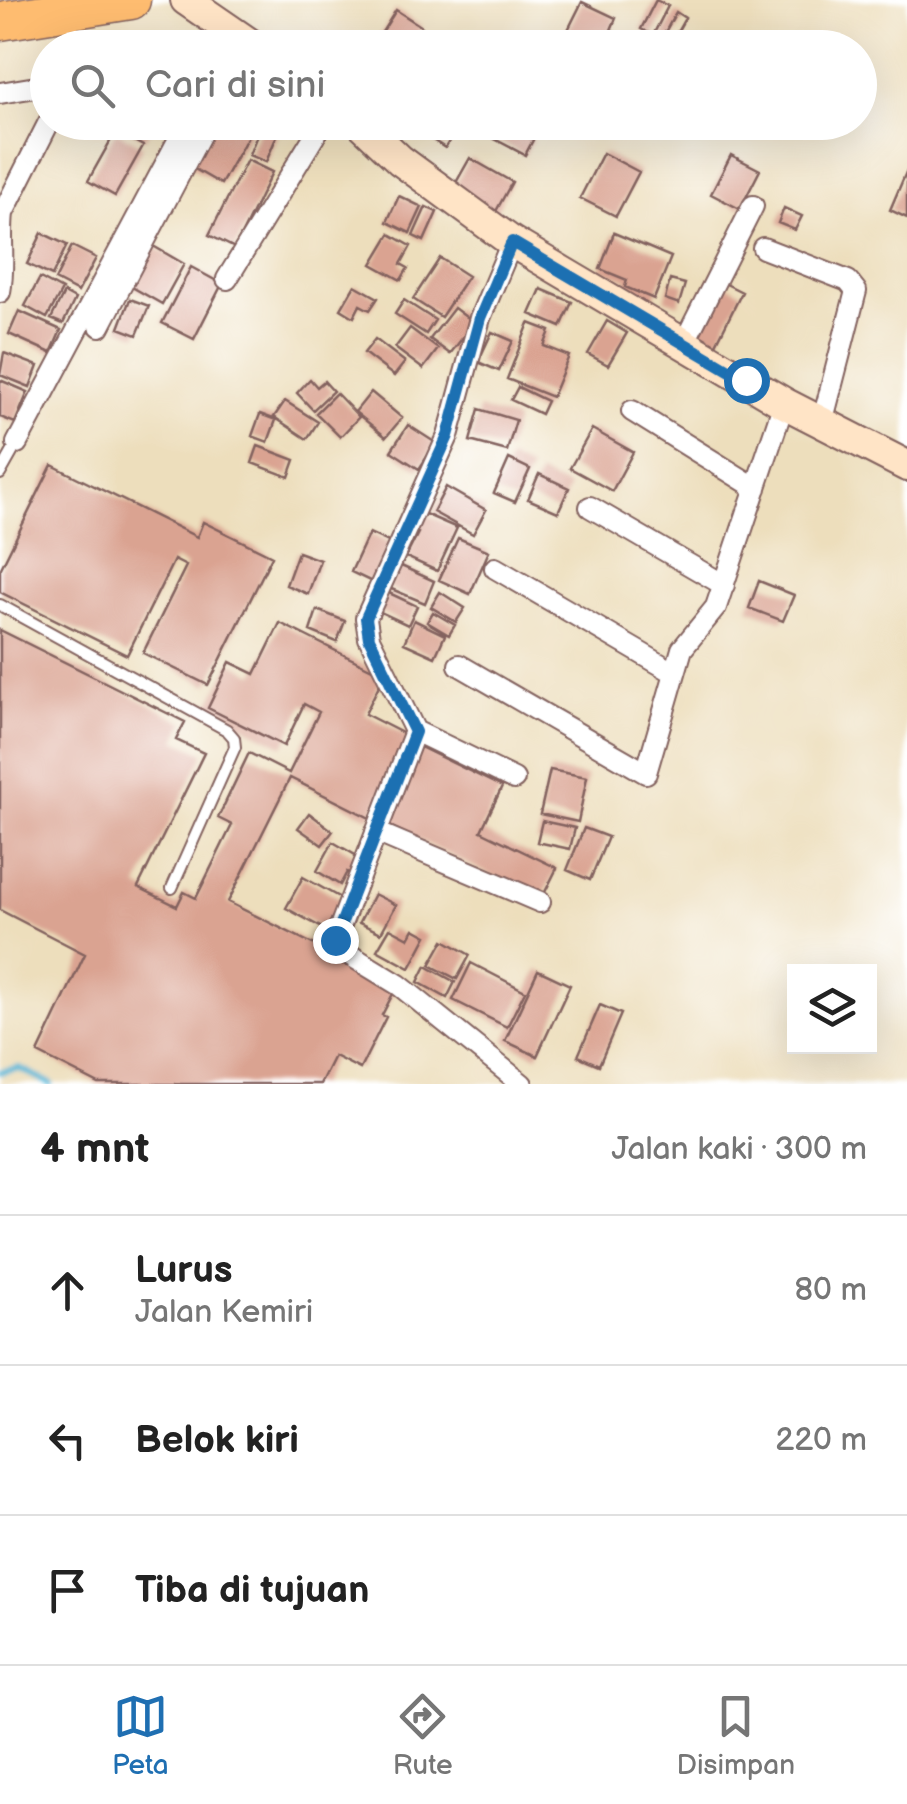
<!DOCTYPE html>
<html lang="id">
<meta charset="utf-8">
<style>
:root{--surface:#fff;--page:#f6f6f6;--text:#222;--muted:#767676;--line:#e0e0e0;--accent:#1f6fb2}
body{margin:0;font-family:"Balsamiq Sans",sans-serif;background:var(--page);color:var(--text)}
.controls{position:absolute;right:30px;bottom:30px;display:grid;overflow:hidden;border-radius:0px;box-shadow:0 10px 40px #0002}
.controls button{width:90px;height:90px;display:grid;place-items:center;padding:0;border:0;border-bottom:2px solid var(--line);background:var(--surface);color:var(--text);font:50px sans-serif}
.stop{position:absolute;width:30px;height:30px;margin:-22px;border:8px solid #1f6fb2;border-radius:50%;background:#fff}
.stop.end{background:#1f6fb2;border-color:#fff;box-shadow:0 2px 10px #0008}
.list{margin:0;padding:0;list-style:none}
h2{display:flex;justify-content:space-between;align-items:center;height:130px;margin:0;padding:0 40px;font-size:42px}
h2 small{font-size:32px;font-weight:400;color:var(--muted)}
.list li{display:grid;grid-template-columns:65px 1fr auto;gap:30px;align-items:center;box-sizing:border-box;height:150px;padding:0 40px;border-top:2px solid var(--line)}
.list b{display:block;font-size:38px;white-space:nowrap}
.list p{margin:0;font-size:32px;white-space:nowrap;color:var(--muted)}
.list em{font-size:32px;font-style:normal;color:var(--muted)}
.icon{flex:none;width:55px;height:55px;fill:none;stroke:currentColor;stroke-width:2;stroke-linecap:round;stroke-linejoin:round}
.map{position:relative;flex:none;width:907px;height:1084px;overflow:hidden}
.search{position:absolute;background:var(--surface);box-shadow:0 10px 40px #0002;left:30px;right:30px;top:30px;height:110px;display:flex;align-items:center;gap:25px;box-sizing:border-box;padding:0 35px;border-radius:55px;color:var(--muted);font-size:38px}
.sheet{height:580px;background:var(--surface)}
nav{display:flex;justify-content:space-around;align-items:center;box-sizing:border-box;height:140px;border-top:2px solid var(--line);background:var(--surface);font-size:28px;color:var(--muted)}
nav a{display:grid;justify-items:center;gap:5px}
nav .on{color:var(--accent)}
.map>svg:first-child{display:block}
</style>
<div class="map">
<svg width="907" height="1084" viewBox="0 0 907 1084">
<rect width="100%" height="100%" fill="#fff"/>
<filter id="ink" filterUnits="userSpaceOnUse"><feTurbulence type="fractalNoise" baseFrequency=".01" numOctaves="2"/><feDisplacementMap in="SourceGraphic" scale="20" xChannelSelector="R" yChannelSelector="G"/><feConvolveMatrix kernelMatrix="1 2 1 2 8 2 1 2 1" color-interpolation-filters="sRGB"/></filter>
<filter id="wash" filterUnits="userSpaceOnUse"><feTurbulence type="fractalNoise" baseFrequency=".0048" numOctaves="4" result="noise"/><feDisplacementMap in="SourceGraphic" scale="40" xChannelSelector="R" yChannelSelector="G"/><feGaussianBlur stdDeviation="2.25" result="paint"/><feColorMatrix in="noise" values="0 0 0 0 0 0 0 0 0 0 0 0 0 0 0 0 0 1.4 0 .05"/><feComposite in="paint" operator="in"/></filter>
<g filter="url(#wash)">
<rect width="100%" height="100%" fill="#eddebc"/>
<g fill="none" stroke-linecap="round" stroke-linejoin="round">
<path stroke="#58b6d6" stroke-width="6" d="M0 1072 19 1068 51 1084"/>
</g>
<g id="blocks">
<path fill="#daa391" d="M656 0 668 6 653 35 641 29Z
M582 2 616 18 611 30 619 34 613 48H573L562 42Z
M396 10 422 27 417 35 437 48H372Z
M676 12 685 18 672 41 663 36Z
M116 122H154L145 139Z
M209 122H256L221 184 186 164Z
M405 122H461L445 148Z
M494 122H500L533 140 525 155 487 135Z
M261 125 278 133 266 162 249 155Z
M116 131 143 146 115 196 88 181Z
M603 153 639 172 616 216 580 198Z
M731 155 760 170 740 209 711 194Z
M470 158 512 182 495 213 453 188Z
M247 160 272 172 235 248 209 235Z
M907 170V218L890 210Z
M399 196 422 207 410 233 387 222Z
M426 207 437 212 424 241 413 236Z
M784 208 802 216 795 230 778 223Z
M42 233 67 245 52 276 27 264Z
M614 233 671 257 654 299 625 287 627 280 600 269Z
M390 234 411 246 401 264 408 268 401 280 372 264Z
M148 243 184 264 162 304 125 283Z
M72 246 96 258 78 292 55 280Z
M440 258 468 276 441 317 413 299Z
M191 267 222 284 194 339 162 323Z
M40 278 62 290 47 318 25 306Z
M670 280 685 284 679 304 665 299Z
M720 281 742 292 715 346 693 335Z
M355 285 378 298 370 310 360 305 354 317 341 309Z
M541 289 572 302 561 327 530 314Z
M64 293 75 299 63 324 51 319Z
M130 299 149 306 137 335 119 328Z
M404 300 435 320 426 334 395 314Z
M454 308 474 323 450 354 430 339Z
M19 311 61 330 51 353 9 334Z
M607 321 627 333 608 365 588 354Z
M529 323 550 331 544 346 569 356 552 397 507 379Z
M410 328 438 349 423 369 395 348Z
M492 332 513 341 499 371 478 362Z
M375 339 405 362 394 376 364 353Z
M4 353 38 366 30 387 0 375Z
M310 379 317 387 324 381 333 391 313 410 297 393Z
M0 380 28 392 15 423 0 417Z
M518 387 547 401 541 414 511 400Z
M371 392 402 418 386 437 355 412Z
M336 393 359 417 340 437 316 413Z
M285 401 318 422 307 439 274 417Z
M479 409 516 420 507 451 470 441Z
M260 414 276 420 268 442 252 436Z
M408 425 436 443 419 469 391 451Z
M592 429 633 452 612 491 570 468Z
M258 446 295 460 289 477 252 463Z
M509 459 530 469 515 502 494 493Z
M52 465 197 537 203 522 272 556 208 685 143 653 186 566 174 560 127 655 0 592V570Z
M539 474 569 488 558 512 528 499Z
M446 487 486 510 473 534 433 512Z
M418 511 457 528 437 571 406 557 418 533 409 528Z
M369 533 391 543 372 582 351 572Z
M458 538 489 551 470 594 439 580Z
M298 552 320 560 308 594 286 585Z
M399 565 434 581 425 603 389 588Z
M759 581 794 595 783 621 749 608Z
M387 592 417 606 408 625 378 611Z
M440 592 465 608 456 622 431 607Z
M317 610 345 621 337 642 310 631Z
M433 612 455 625 449 635 427 622Z
M414 620 445 635 435 657 404 643Z
M280 623 384 675 365 714 410 737 370 818 290 778 228 902 397 986 382 1015 386 1017 360 1069 334 1056 320 1084H99L38 1053 85 954 0 910V630L185 722 176 740 204 753 138 887 177 906 184 892 196 898 232 825 218 818 249 753 289 773 319 712 304 704 284 746 208 708 230 662 255 674Z
M420 747 502 787 481 831 557 868 541 900 384 823Z
M550 770 587 777 578 822 540 814Z
M309 813 333 831 322 845 298 828Z
M542 821 575 828 570 849 537 842Z
M584 828 608 837 590 880 567 870Z
M333 842 362 859 352 875 347 872 340 885 317 871Z
M303 877 342 899 326 930 286 908Z
M374 894 396 905 381 933 359 923Z
M390 928 409 938 414 929 427 936 410 968 377 950Z
M444 940 470 955 457 979 430 965Z
M471 963 525 991 507 1027 453 1000Z
M426 966 455 982 447 998 418 982Z
M538 970 570 985 537 1056 505 1041Z
M600 1005 621 1014 599 1065 578 1056Z"/>
</g>
</g>
<g filter="url(#ink)">
<use href="#blocks" fill-opacity="0" stroke="#83625e" stroke-width="2.5"/>
<g fill="none" stroke-linecap="round" stroke-linejoin="round">
<defs>
<path id="lane" d="M0 474 17 444
M0 605 227 730 234 738 235 747 172 888"/>
<path id="street" d="M0 93 48 85
M512 242 480 318 448 436 366 618 369 638 415 731 335 940 340 949 399 985 522 1084
M763 248 848 281 856 291 822 423
M227 279 323 122
M0 292C5 265 0 239 3 213L49 122
M100 326 207 122
M684 343 753 206
M632 411 756 488
M17 443 188 122
M590 507 724 585
M495 568 675 673
M459 665 646 773 682 649 716 607 784 403
M415 731 514 779
M376 832 540 902"/>
<path id="secondary" d="M186 0 256 48
M360 122 400 160 512 242 784 403 907 466"/>
<path id="highway" d="M0 21 131 0"/>
</defs>
<use href="#lane" stroke="#83625e" stroke-width="14"/>
<use href="#street" stroke="#83625e" stroke-width="24"/>
<use href="#secondary" stroke="#83625e" stroke-width="34"/>
<use href="#highway" stroke="#83625e" stroke-width="41"/>
<use href="#lane" stroke="#fff" stroke-width="10"/>
<use href="#street" stroke="#fff" stroke-width="20"/>
<use href="#secondary" stroke="#ffe4c6" stroke-width="30"/>
<use href="#highway" stroke="#febc70" stroke-width="38"/>
</g>
</g>
<g fill="none" stroke-linecap="round" stroke-linejoin="round" filter="url(#ink)">
<path stroke="#1f6fb2" stroke-width="12" d="M335 940 415 732 369 638 366 618 448 436 480 318 512 242 746 380"/>
</g>
</svg>
<div class="controls">
<button><svg class="icon" aria-label="layers" viewBox="0 0 24 24"><path d="M12 4l9 5-9 5-9-5zM3 14l9 5 9-5"/></svg></button>
</div>
<div class="stop" style="left:746px;top:380px"></div>
<div class="stop end" style="left:335px;top:940px"></div>
<div class="search"><svg class="icon" aria-label="search" viewBox="0 0 24 24"><circle cx="10" cy="10" r="6"/><path d="M15 15l6 6"/></svg>Cari di sini</div>
</div>
<section class="sheet">
<h2>4 mnt<small>Jalan kaki · 300 m</small></h2>
<ul class="list">
<li><svg class="icon" aria-label="ahead" viewBox="0 0 24 24"><path d="M12 20V5M6 11l6-6 6 6"/></svg><div><b>Lurus</b><p>Jalan Kemiri</p></div><em>80 m</em></li>
<li><svg class="icon" aria-label="left" viewBox="0 0 24 24"><path d="M17 20v-9H6M10 6l-5 5 5 5"/></svg><div><b>Belok kiri</b></div><em>220 m</em></li>
<li><svg class="icon" aria-label="arrive" viewBox="0 0 24 24"><path d="M6 21V4h12l-3 4 3 4H6"/></svg><div><b>Tiba di tujuan</b></div></li>
</ul>
</section>
<nav>
<a class="on"><svg class="icon" aria-label="map" viewBox="0 0 24 24"><path d="M3 6l6-2 6 2 6-2v14l-6 2-6-2-6 2zM9 4v14M15 6v14"/></svg>Peta</a>
<a><svg class="icon" aria-label="directions" viewBox="0 0 24 24"><path d="M12 3l9 9-9 9-9-9zM9 14v-3h6M13 9l2 2-2 2"/></svg>Rute</a>
<a><svg class="icon" aria-label="saved" viewBox="0 0 24 24"><path d="M7 4h10v16l-5-4-5 4z"/></svg>Disimpan</a>
</nav>
